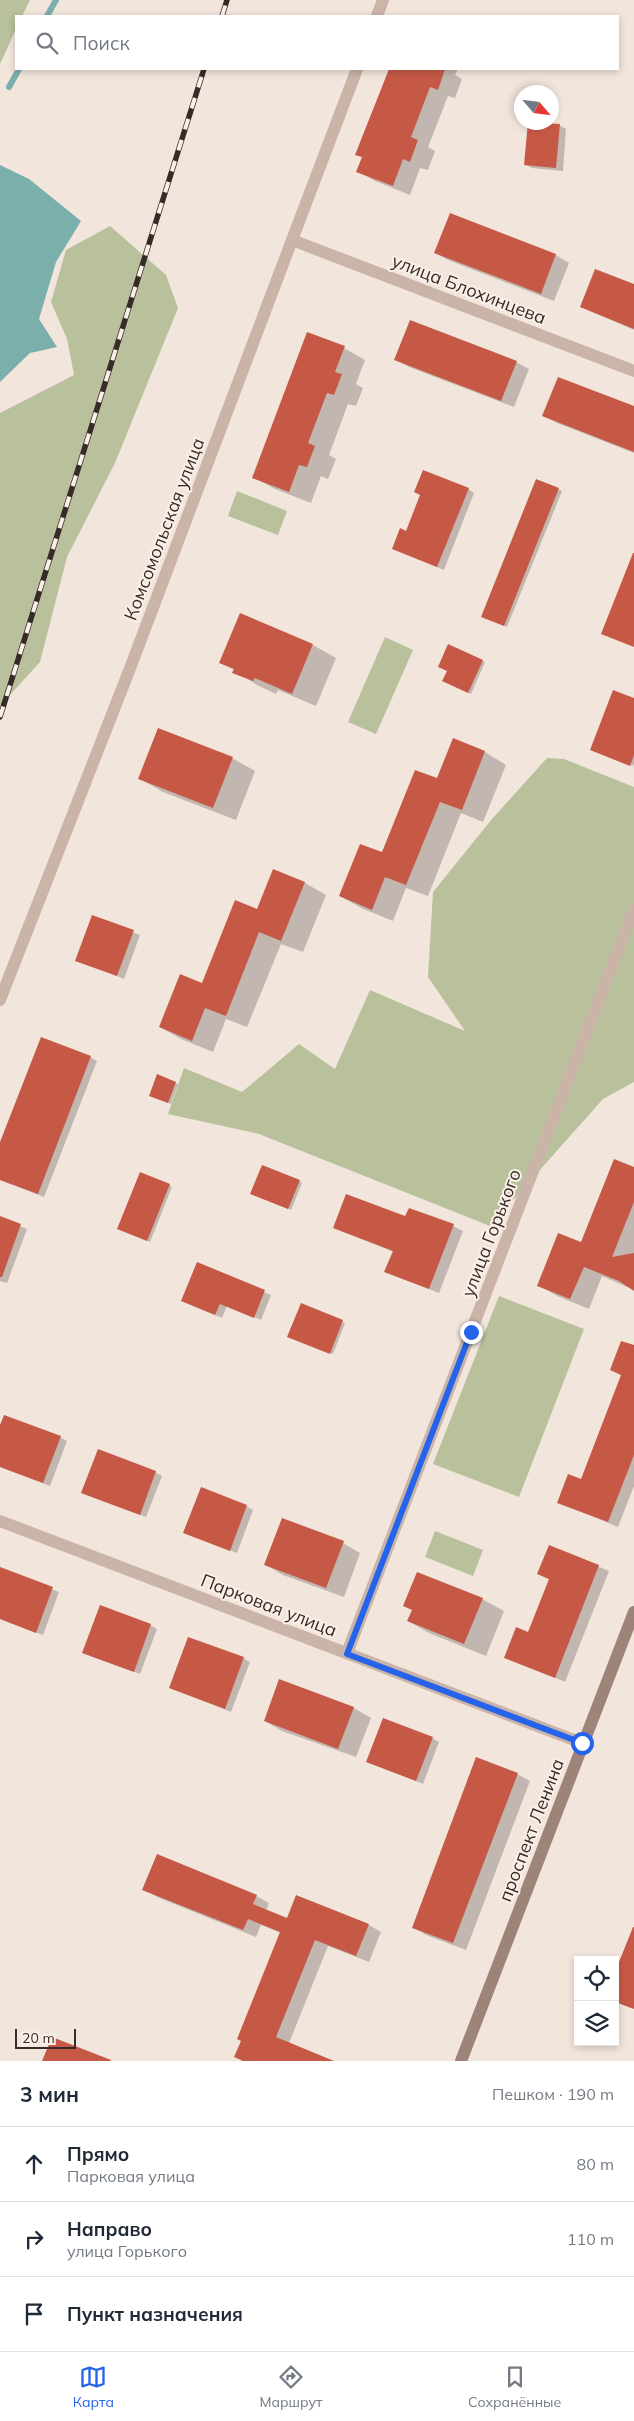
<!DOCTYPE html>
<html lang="ru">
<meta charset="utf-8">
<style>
:root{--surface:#fff;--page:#f6f6f7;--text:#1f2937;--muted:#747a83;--line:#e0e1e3;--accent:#2563eb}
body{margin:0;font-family:Mulish,sans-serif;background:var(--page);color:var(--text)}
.controls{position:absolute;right:15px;bottom:15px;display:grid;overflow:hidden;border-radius:0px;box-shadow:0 2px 8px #0003}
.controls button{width:45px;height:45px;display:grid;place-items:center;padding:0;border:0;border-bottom:1px solid var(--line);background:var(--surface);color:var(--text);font:25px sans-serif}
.compass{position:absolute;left:514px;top:85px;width:45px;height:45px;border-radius:50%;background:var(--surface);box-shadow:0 2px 8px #0003;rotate:118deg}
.scale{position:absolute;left:15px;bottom:12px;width:61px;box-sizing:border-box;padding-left:5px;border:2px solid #372b28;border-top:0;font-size:14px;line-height:18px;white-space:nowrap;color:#372b28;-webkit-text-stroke:4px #faf0e8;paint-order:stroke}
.stop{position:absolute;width:15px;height:15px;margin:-11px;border:4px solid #2563eb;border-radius:50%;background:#fff}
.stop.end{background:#2563eb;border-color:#fff;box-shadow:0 1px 5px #0008}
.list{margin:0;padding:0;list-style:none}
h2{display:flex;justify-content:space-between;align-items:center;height:65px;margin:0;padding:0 20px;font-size:21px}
h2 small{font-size:16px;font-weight:400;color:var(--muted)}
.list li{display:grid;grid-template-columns:32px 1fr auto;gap:15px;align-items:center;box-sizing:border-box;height:75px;padding:0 20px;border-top:1px solid var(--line)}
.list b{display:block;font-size:19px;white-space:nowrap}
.list p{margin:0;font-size:16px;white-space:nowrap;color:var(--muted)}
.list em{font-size:16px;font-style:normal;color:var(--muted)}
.icon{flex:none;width:28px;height:28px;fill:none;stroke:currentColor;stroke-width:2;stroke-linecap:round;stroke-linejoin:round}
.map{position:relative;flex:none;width:634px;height:2061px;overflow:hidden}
.search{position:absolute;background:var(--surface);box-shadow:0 2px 8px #0003;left:15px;right:15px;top:15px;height:55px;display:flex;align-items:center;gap:12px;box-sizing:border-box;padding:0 18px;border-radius:0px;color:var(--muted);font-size:19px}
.sheet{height:290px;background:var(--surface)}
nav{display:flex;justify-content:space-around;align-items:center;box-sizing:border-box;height:70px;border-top:1px solid var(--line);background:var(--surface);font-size:14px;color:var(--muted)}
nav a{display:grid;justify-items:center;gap:2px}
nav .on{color:var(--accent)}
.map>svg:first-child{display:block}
</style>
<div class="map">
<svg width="634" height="2061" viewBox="0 0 634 2061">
<rect width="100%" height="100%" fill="#f2e5dc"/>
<path fill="#b8c19c" d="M0 0H30L22 16H16V29L0 64Z
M110 226 166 275 178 308 115 463 67 557 40 662 0 706V413L74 375 67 339 51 302 66 250Z
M237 491 287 511 278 535 228 516Z
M385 637 413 650 376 734 348 722Z
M547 758 564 759 634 787V1082L603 1099 490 1226 259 1134 168 1114 184 1068 242 1092 299 1044 335 1069 370 990 465 1031 428 977 433 892 492 819Z
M499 1296 584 1329 519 1497 433 1464Z
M435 1531 483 1550 473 1576 425 1557Z"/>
<path fill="#7bafac" d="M0 165 29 179 81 221 56 262 39 319 57 347 30 353 0 382Z"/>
<path fill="#0003" d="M390 69H436L437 72 438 69H458L455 75 462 79 455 98 448 96 428 147 435 151 428 170 420 168 410 195 375 181 358 171 363 158 357 154Z
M559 125 566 129 563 171 532 168 526 165Z
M450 215 556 255 569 263 554 301 448 260 435 253Z
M634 286V330L581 307Z
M344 348 365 360 356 384 363 388 356 406 348 404 329 455 336 459 328 479 321 476 311 503 275 489 253 477Z
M396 360 516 362 529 369 514 407 409 367Z
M634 407V453L557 423 544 416Z
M536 481 562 491 507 627 485 618Z
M468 489 474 493 444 570 400 552 421 495Z
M241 614 313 645 336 658 316 706 278 690 276 694 257 685 221 662Z
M482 661 485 662 471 694 446 682 448 670Z
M634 700V764L633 766 594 751Z
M453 740 485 752 506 765 483 822 461 813 428 896 406 888 393 921 361 908 340 896 383 854 438 780Z
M232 758 255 771 236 820 163 792 140 779Z
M273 871 305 883 326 895 303 952 281 944 247 1027 226 1019 213 1052 181 1039 160 1027 203 985 258 911Z
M93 917 140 935 124 979 77 960Z
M90 1057 97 1061 44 1197 0 1180V1146Z
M175 1083 178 1084 171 1104 153 1097Z
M634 1169V1290L602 1276 589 1309 557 1296 539 1285 581 1244Z
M299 1181 302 1183 291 1210 254 1195Z
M169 1185 172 1187 150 1242 122 1230Z
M0 1218 27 1229 7 1283 0 1281Z
M453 1226 463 1231 439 1293 386 1272 394 1252 334 1228Z
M198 1264 271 1295 261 1320 227 1306 222 1318 182 1301Z
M301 1305 345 1323 333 1354 292 1338Z
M634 1347V1486L618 1527 558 1502 581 1481 622 1376 612 1370Z
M0 1428 60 1437 67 1441 50 1486 0 1467Z
M155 1472 162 1476 146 1517 89 1496Z
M246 1506 253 1510 237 1553 185 1533Z
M343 1543 360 1553 344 1597 283 1575 266 1565Z
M550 1546 609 1571 565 1682 506 1657 529 1634 550 1580 539 1574Z
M0 1569 59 1592 43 1635 0 1619Z
M482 1599 504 1611 486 1656 429 1633 408 1621 413 1610Z
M150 1625 157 1629 140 1674 90 1656Z
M243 1658 250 1662 231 1712 170 1688Z
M354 1708 371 1718 356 1757 282 1731 265 1721Z
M432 1738 439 1742 423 1784 368 1762Z
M517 1774 530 1781 466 1950 426 1935 413 1927Z
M144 1889 256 1896 269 1903 266 1911 287 1919 297 1896 369 1925 381 1932 369 1962 328 1946 289 2043 328 2061H243L281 1933 261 1925 256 1937 157 1897Z"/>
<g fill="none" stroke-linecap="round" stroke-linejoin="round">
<path stroke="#7bafac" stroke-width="6" d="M47 16 56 0
M9 87 19 69"/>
</g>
<path fill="#c65946" d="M389 69H445L438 90 430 87 411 137 418 140 410 162 403 159 393 186 356 172 362 157 355 155Z
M528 122 560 124 556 168 524 165Z
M450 213 556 254 541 294 434 253Z
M595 269 634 284V329L580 307Z
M410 320 517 361 501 401 394 360Z
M307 332 345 346 335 372 342 374 334 395 327 393 308 443 315 446 307 467 299 465 289 492 252 478Z
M558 377 634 406V452L542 416Z
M423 470 469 488 437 567 392 549 400 528 406 531 420 495 414 492Z
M536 479 559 488 504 626 481 617Z
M633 553H634V647L601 634Z
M240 613 313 644 292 694 255 678 253 681 232 673 234 669 219 663Z
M448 644 483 660 468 693 442 681 447 671 438 667Z
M613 690 634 698V755L630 766 590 750Z
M158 728 233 757 213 808 138 779Z
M453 738 485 751 462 810 440 802 406 885 385 877 372 910 339 896 360 844 382 852 415 770 437 778Z
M273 869 305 882 281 941 259 932 226 1016 205 1008 192 1041 159 1027 180 974 202 983 235 900 257 909Z
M92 915 134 930 117 976 75 961Z
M41 1037 91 1056 38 1194 0 1180V1142Z
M157 1074 176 1082 168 1103 149 1096Z
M614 1159 634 1167V1202L612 1257 634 1253V1291L619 1281 584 1267 570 1299 537 1286 558 1233 581 1242Z
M262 1165 300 1180 288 1209 250 1194Z
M140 1172 170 1184 147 1241 117 1229Z
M346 1194 405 1216 409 1208 454 1224 429 1289 384 1272 393 1251 333 1228Z
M0 1216 21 1224 2 1277H0Z
M197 1262 265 1290 254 1318 220 1304 215 1315 181 1301Z
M301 1303 343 1320 330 1354 287 1337Z
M621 1341 634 1345V1455L608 1522 557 1503 568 1474 581 1479 621 1375 610 1370Z
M4 1415 61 1436 43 1483 0 1467V1425Z
M98 1449 156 1471 140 1515 81 1493Z
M201 1487 247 1505 230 1551 183 1533Z
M282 1518 344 1541 326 1588 264 1565Z
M549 1545 599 1565 555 1678 504 1658 516 1627 528 1632 549 1579 537 1574Z
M0 1567 53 1587 36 1633 0 1619Z
M417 1572 483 1598 464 1644 407 1621 412 1610 403 1606Z
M100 1605 151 1624 134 1672 82 1653Z
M188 1637 244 1657 225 1709 169 1688Z
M279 1679 354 1707 338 1749 264 1721Z
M383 1718 433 1737 416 1781 366 1762Z
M476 1757 518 1773 453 1943 412 1928Z
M157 1854 257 1895 253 1904 287 1918 296 1895 369 1924 356 1956 315 1940 276 2037 334 2061H243L234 2057 241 2041 237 2039 280 1932 248 1919 243 1930 142 1890Z
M633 1927H634V2009L615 2002V1972Z
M52 2037 111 2060V2061H42Z"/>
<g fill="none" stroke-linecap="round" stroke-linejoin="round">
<path stroke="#cab4a8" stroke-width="12" d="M377 16 383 0
M292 240 357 69
M0 1521 582 1743
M347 1653 634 909"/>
<path stroke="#cab4a8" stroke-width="12" d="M0 1000 129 671 292 240 634 371"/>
<path stroke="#9e8379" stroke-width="12" d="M461 2061 634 1612"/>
<defs>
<path id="rail" d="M222 16 227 0
M0 717 204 69"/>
</defs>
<use href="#rail" stroke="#372b28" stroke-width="5.5"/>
<use href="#rail" stroke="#faf0e8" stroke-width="4" stroke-dasharray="11" stroke-linecap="butt"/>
</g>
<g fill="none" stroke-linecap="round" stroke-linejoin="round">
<path stroke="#2563eb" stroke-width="6" d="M471 1332 347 1654 582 1743"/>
</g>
<g text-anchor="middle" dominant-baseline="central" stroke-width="4" stroke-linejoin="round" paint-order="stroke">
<g font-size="18" fill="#372b28" stroke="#faf0e8">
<text transform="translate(469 289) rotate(21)">улица Блохинцева</text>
<text transform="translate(164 529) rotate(-69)">Комсомольская улица</text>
<text transform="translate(491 1233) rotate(-69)">улица Горького</text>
<text transform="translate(269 1605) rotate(21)">Парковая улица</text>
<text transform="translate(531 1830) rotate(-69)">проспект Ленина</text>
</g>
</g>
</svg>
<div class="controls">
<button><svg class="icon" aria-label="locate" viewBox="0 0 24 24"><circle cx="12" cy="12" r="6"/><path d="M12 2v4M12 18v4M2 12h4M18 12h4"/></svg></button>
<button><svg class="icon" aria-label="layers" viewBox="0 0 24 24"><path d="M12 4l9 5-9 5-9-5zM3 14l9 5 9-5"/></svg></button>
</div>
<svg class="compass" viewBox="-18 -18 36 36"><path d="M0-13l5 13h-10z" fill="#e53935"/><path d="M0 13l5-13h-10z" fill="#747a83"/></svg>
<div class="scale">20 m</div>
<div class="stop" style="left:582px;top:1743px"></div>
<div class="stop end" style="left:471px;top:1332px"></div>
<div class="search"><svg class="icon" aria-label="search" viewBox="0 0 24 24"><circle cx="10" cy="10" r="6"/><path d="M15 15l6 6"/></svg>Поиск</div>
</div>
<section class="sheet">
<h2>3 мин<small>Пешком · 190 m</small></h2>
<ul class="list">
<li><svg class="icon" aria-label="ahead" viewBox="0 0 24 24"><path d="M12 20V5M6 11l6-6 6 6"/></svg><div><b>Прямо</b><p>Парковая улица</p></div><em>80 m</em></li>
<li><svg class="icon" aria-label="right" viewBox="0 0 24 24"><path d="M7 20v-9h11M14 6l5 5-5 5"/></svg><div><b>Направо</b><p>улица Горького</p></div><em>110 m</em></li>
<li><svg class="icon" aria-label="arrive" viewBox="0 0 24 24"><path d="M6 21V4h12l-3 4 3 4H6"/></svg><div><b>Пункт назначения</b></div></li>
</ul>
</section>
<nav>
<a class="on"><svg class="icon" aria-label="map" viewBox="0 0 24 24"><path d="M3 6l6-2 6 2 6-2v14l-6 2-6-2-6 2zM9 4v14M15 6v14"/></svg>Карта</a>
<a><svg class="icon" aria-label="directions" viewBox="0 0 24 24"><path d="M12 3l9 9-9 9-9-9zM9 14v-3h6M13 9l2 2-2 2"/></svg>Маршрут</a>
<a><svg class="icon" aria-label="saved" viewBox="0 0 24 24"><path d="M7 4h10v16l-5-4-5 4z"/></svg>Сохранённые</a>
</nav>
